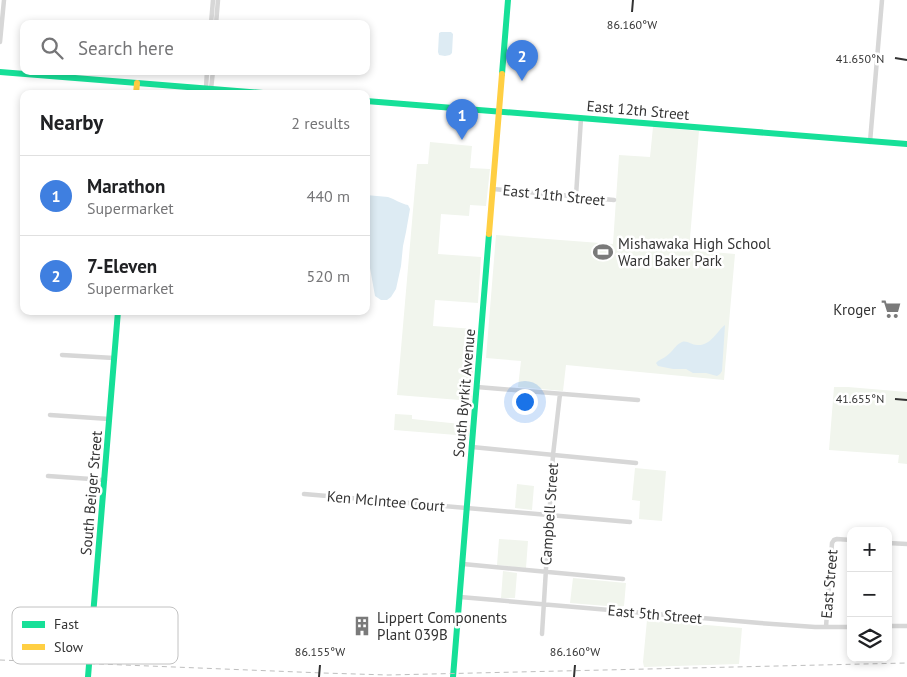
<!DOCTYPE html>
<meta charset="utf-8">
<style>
:root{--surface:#fff;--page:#f2f2f2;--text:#202124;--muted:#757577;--line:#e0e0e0;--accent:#db2777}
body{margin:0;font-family:"PT Sans",sans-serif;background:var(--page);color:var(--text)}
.controls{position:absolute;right:15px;bottom:15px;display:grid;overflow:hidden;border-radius:10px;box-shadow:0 2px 8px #0003}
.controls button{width:45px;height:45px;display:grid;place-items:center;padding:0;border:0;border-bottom:1px solid var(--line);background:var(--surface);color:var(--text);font:25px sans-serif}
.you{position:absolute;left:524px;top:401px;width:18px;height:18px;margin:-12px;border:4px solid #fff;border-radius:50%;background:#1a73e8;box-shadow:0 0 0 8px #1a73e833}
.badge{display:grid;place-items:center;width:32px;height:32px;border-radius:50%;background:var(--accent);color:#fff;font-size:16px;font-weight:700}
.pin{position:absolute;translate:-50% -41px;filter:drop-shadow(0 1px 2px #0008)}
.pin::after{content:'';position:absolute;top:26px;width:18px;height:15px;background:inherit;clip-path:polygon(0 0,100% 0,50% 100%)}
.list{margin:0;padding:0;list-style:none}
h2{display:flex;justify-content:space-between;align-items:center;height:65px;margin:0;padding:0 20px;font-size:21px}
h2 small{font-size:16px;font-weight:400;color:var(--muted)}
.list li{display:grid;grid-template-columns:32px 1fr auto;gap:15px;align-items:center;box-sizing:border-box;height:80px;padding:0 20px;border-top:1px solid var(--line)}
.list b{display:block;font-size:19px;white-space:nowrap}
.list p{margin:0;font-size:16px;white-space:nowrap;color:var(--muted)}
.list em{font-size:16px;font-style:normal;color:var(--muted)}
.icon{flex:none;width:28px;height:28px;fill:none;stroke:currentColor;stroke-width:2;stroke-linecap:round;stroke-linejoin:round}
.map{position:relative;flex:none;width:907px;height:677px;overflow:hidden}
.search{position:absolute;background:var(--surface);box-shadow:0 2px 8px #0003;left:20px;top:20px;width:350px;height:55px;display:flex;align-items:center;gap:12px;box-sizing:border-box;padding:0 18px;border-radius:10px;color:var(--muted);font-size:19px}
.panel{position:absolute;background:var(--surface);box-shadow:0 2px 8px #0003;left:20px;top:90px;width:350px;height:225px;border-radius:10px}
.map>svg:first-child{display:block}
</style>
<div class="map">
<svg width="907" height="677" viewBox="0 0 907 677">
<rect width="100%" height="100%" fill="#fff"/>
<path fill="#f1f5ed" d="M653 127 699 131 689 250 735 254 724 380 566 365 563 391 518 387 521 361 486 358 496 235 613 244 619 155 650 157Z
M430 142 472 146 470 168 490 169 486 206 470 205 469 216 441 214 438 254 481 257 478 303 435 300 433 326 475 329 472 401 397 395 417 164H428Z
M834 387H848L907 392V464L898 463 899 455 829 450Z
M395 414 412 415V419L470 425 469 436 394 430Z
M635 468 666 471 662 521 639 519 640 501 632 500Z
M517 484 534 486 532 510 515 508Z
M499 539 528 541 526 568 497 565Z
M503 571 517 573 515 598H501Z
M573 578 626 583 624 606 619 607 570 603Z
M647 620 742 628 739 664 644 667 643 662Z"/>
<path fill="#ddebf3" d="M441 32H451L453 34 452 53 450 55 445 56 439 55 438 52 439 33Z
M366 195C373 196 381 196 388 197 395 199 401 204 408 205L410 209 406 232 403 246 401 266 396 289 391 297 387 300H381L375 296 370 268 366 263Z
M725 325 722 371 720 374 717 376 706 373H693L686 369H673L658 366 656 363 658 361C662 359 667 356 670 353 674 349 677 344 682 342 687 340 691 345 697 345 711 346 716 332 725 325Z"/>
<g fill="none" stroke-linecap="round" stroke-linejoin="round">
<path stroke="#d7d7d7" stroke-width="4.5" d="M211 24 213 0
M216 24 218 0
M0 42 4 0
M206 88 207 71
M211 89 213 71
M870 142 882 0
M493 189 614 200
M576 196 581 118
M62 355 114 358
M477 387 638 400
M50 415 109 419
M472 447 636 463
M48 476 105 480
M304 494 630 522
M888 543 907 544
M463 564 623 579
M460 597 760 623 815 627H851
M888 626H907
M826 627 832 543 834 540 837 539 851 540
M542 634 553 455 560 394"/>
<path stroke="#16e098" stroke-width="6" d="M0 72 275 94
M502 74 508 0
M366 101 907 144
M88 677 118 311
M453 677 489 234"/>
<path stroke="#ffcf43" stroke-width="6" d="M136 94 137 83
M489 234 502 74"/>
<path stroke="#bebebe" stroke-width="1" stroke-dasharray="5 4" stroke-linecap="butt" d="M0 660 323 673 388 675 907 663"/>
</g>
<path fill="none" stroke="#333" stroke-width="2" d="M632 12 633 0M895 58 907 60M895 399 907 400M319 677 320 665M574 677 575 665"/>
<defs>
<symbol id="stadium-bare" viewBox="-9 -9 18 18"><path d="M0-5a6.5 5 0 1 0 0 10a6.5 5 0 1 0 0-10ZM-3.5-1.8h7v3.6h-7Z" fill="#7a7a7a" stroke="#fff" stroke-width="2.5" paint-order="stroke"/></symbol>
<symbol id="supermarket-bare" viewBox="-9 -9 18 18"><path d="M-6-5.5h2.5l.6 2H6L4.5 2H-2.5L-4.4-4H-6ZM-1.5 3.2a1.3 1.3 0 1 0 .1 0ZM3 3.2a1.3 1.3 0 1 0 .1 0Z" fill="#7a7a7a" stroke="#fff" stroke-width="2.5" paint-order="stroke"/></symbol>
<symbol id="building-bare" viewBox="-9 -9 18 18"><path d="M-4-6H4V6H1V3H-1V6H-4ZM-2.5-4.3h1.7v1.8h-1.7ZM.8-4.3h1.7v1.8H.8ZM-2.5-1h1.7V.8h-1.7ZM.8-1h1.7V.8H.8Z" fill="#7a7a7a" stroke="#fff" stroke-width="2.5" paint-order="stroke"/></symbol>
</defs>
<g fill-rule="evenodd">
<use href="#stadium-bare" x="589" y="238" width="28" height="28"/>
<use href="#supermarket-bare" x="877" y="295" width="28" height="28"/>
<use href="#building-bare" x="348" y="612" width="28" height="28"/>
</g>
<g text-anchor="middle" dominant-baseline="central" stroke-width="5" stroke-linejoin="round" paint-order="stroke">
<g font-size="15" fill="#333" stroke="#fff">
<text transform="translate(638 110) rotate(5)">East 12th Street</text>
<text transform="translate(554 195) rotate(6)">East 11th Street</text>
<text transform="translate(464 393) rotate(-85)">South Byrkit Avenue</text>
<text transform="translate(91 493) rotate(-85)">South Beiger Street</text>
<text transform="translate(386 501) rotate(5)">Ken McIntee Court</text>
<text transform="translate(549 514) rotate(-86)">Campbell Street</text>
<text transform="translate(829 584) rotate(-85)">East Street</text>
<text transform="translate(655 614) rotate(5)">East 5th Street</text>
</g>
<g font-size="15" fill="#333" stroke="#fff" text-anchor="start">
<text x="618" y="243">Mishawaka High School<tspan x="618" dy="17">Ward Baker Park</tspan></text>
<text x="876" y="309" text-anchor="end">Kroger</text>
<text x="377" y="617">Lippert Components<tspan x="377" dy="17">Plant 039B</tspan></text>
</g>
</g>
<rect x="12" y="607" width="166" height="57" rx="8" fill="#fff" stroke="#c2c2c2" stroke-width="1"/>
<rect x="22" y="621" width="23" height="7" fill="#16e098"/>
<rect x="22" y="644" width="23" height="6" fill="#ffcf43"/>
<g font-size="14" fill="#333">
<text x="54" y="629">Fast</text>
<text x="54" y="652">Slow</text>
</g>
<g font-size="12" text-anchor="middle" fill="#333" stroke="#fff" stroke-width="5" stroke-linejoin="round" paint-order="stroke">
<text x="632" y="29">86.160°W</text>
<text x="860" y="63">41.650°N</text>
<text x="860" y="403">41.655°N</text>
<text x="320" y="656">86.155°W</text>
<text x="575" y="656">86.160°W</text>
</g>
</svg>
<div class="controls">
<button>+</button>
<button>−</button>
<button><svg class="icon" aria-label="layers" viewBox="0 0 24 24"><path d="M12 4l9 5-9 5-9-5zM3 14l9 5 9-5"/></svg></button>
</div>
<div class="you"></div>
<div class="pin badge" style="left:462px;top:140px;background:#3f7fe0">1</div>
<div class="pin badge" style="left:522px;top:81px;background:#3f7fe0">2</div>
<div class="search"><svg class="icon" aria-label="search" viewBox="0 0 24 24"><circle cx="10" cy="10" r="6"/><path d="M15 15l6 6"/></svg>Search here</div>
<section class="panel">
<h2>Nearby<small>2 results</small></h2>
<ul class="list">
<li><span class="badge" style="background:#3f7fe0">1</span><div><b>Marathon</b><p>Supermarket</p></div><em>440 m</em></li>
<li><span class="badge" style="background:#3f7fe0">2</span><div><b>7-Eleven</b><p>Supermarket</p></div><em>520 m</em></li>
</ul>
</section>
</div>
